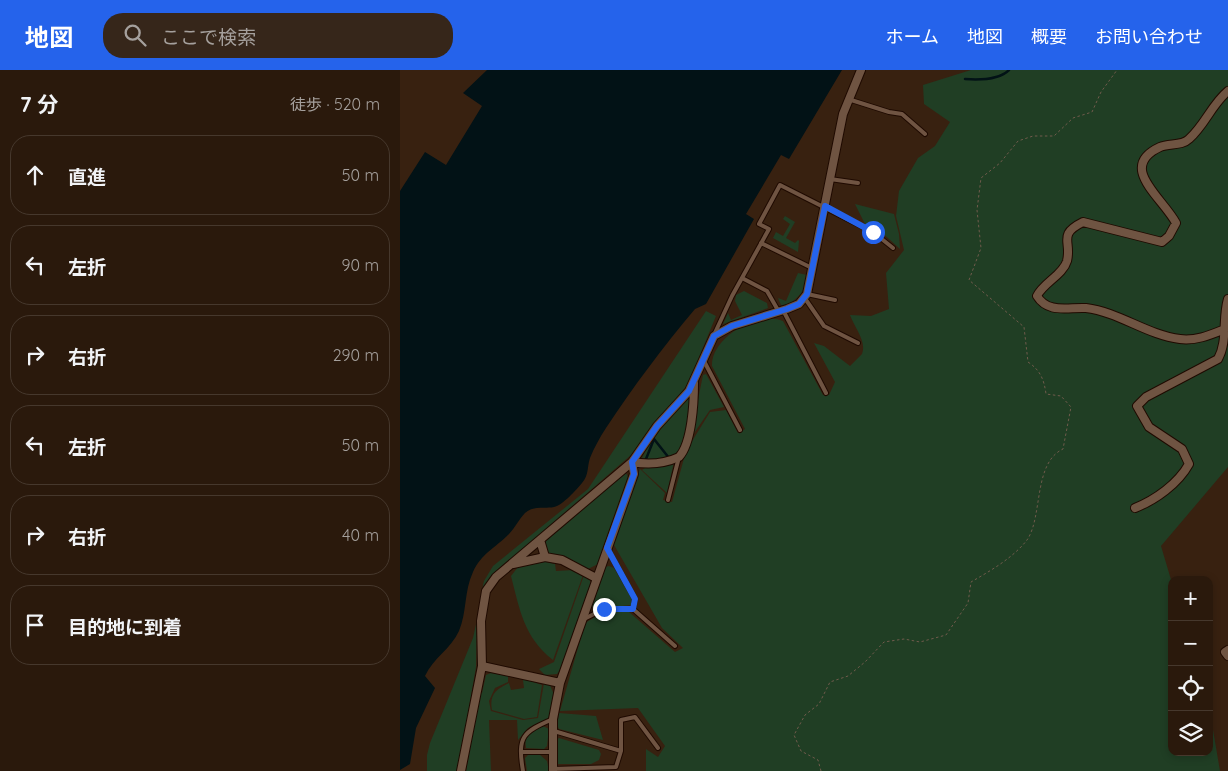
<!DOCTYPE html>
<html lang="ja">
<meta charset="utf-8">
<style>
:root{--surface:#2a190c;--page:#36261a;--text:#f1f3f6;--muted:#a5a09d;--line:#46382d;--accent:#2563eb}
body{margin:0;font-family:Quicksand,"Noto Sans JP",sans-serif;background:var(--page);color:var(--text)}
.controls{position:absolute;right:15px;bottom:15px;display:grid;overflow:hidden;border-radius:10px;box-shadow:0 2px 8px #0003}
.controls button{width:45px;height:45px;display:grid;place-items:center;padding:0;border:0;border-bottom:1px solid var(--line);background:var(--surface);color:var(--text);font:25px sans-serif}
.stop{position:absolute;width:15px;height:15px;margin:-11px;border:4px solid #2563eb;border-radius:50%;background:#fff}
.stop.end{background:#2563eb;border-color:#fff;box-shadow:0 1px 5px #0008}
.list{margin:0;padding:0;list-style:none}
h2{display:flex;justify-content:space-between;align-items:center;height:65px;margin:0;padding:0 20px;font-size:21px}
h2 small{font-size:16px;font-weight:400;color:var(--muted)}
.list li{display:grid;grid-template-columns:32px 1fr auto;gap:15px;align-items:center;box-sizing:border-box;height:80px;margin:0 10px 10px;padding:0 10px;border:1px solid var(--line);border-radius:20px}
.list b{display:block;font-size:19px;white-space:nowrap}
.list em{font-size:16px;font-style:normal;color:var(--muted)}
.icon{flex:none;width:28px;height:28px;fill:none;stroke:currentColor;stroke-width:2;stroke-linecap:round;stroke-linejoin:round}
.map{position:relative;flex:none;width:828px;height:701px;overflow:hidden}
header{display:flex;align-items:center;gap:30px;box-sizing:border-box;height:70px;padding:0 25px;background:var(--accent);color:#fff}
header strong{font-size:24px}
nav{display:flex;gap:28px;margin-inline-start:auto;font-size:18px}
.search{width:350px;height:45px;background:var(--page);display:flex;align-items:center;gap:12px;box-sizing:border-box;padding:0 18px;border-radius:20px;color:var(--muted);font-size:19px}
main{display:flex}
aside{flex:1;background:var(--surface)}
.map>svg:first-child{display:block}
</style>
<header>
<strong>地図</strong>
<div class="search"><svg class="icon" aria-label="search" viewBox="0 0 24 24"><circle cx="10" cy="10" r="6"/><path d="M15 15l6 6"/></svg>ここで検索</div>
<nav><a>ホーム</a><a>地図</a><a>概要</a><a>お問い合わせ</a></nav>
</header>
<main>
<aside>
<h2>7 分<small>徒歩 · 520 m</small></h2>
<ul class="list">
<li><svg class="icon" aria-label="ahead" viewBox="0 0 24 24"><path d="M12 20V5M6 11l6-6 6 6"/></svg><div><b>直進</b></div><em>50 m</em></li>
<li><svg class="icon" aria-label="left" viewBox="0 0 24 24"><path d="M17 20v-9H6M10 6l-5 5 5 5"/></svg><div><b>左折</b></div><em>90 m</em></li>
<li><svg class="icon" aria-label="right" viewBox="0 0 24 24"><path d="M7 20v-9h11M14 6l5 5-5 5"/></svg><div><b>右折</b></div><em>290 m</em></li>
<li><svg class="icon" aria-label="left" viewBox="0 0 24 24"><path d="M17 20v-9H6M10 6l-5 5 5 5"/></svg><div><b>左折</b></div><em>50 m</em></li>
<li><svg class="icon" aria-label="right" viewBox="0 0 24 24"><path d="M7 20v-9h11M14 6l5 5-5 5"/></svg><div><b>右折</b></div><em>40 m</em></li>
<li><svg class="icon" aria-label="arrive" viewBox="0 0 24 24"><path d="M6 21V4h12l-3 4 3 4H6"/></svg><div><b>目的地に到着</b></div></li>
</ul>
</aside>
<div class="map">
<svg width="828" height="701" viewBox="0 0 828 701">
<rect width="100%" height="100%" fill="#382110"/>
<path fill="#203e24" d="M571 0H828V397L761 476 772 513V682H809V636L820 701H246V679L258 687 265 676 238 638 160 641 185 553 207 540 229 542 275 582 283 578 262 558 214 475 240 399 265 423 263 430 272 432 286 381 310 342 326 340 338 363 345 359 312 296C311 267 358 241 383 251L423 325H429L435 312 414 273 424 276 450 296 462 284C467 271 454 257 450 245L471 246 489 239 486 203 504 180 496 146 499 121 518 88 535 76 550 52 524 34 523 15Z
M455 134 494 144 499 164 500 179 478 159 465 154Z
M385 146 395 152 386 168 395 173 398 170 399 171 398 182 373 168 376 162 383 166 390 154 383 149Z
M398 203 407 205C406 221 398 229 385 236L381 235 378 228 386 231Z
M344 221 367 233 368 238 323 254 328 243 331 250 342 245 335 231 336 225Z
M306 241 316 246 288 314 231 385 101 498 90 508 81 524 84 511 93 496 188 419Z
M306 304 324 337 310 340 290 369 303 305Z
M286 328H290L292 332 284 373 275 387 246 392 242 388 252 368Z
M274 392 267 423 242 400C250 393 264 396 274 392Z
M226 403 228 407 198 494 188 499 162 486 148 484 144 474 147 470Z
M142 491 155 494 156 501 174 500 183 505 153 590C124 567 120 541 111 506L118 497Z
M209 496 214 498 232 529 231 535 194 539 191 535 205 497Z
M184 505 190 510V516L160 600 157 604 145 605 139 599 154 592Z
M77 550 76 597 58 701H27V685L30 673 73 568Z
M91 603 108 606V612L95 618 89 631 91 641 123 650 138 648 144 613 150 615 154 625 151 647 128 658 118 670 117 650H89L91 701H66L80 623H82L86 605Z
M123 610H128L142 615 137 647 124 649 92 640C89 625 96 619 109 613L111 620 124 618Z
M159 643 196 646 203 670 159 659 157 655Z
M143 656 149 659 147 676 144 679 126 678 125 669 130 662Z
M159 668 199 680 201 684 199 690 191 694H157L156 670Z
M139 684 147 691 149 701H127L125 688 128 685Z"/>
<path fill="#021216" d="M87 0H442L389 89 381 85 346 144 354 149 306 234 295 239C263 277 233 317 206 358 200 367 194 378 190 388 187 397 189 405 182 413 176 420 163 435 154 437 144 439 134 435 125 443 119 449 115 458 109 464 95 478 81 484 73 502 64 521 67 542 59 561 51 579 33 588 25 606L35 618 16 658 10 694 0 700V121L25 82 46 95 82 36 63 23Z"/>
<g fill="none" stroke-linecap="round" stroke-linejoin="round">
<path stroke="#021216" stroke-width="2.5" d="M565 9C579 10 599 10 609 0
M246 389 254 369 269 388"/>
<defs>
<path id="service" d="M448 29 489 42 502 44 525 64
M430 109 458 113
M361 173 412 198
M342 208 367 221 379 242
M407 224 435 230
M404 227 424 256 458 273
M383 240 426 323
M314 265 332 226 369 159 359 154 380 115 473 162 493 178
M304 291 340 360
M268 430 279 387
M208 480 235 529 233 539
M184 549 204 539H233L275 576
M221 681V650L235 647 258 678
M122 682H153
M153 699 216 697 221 681 154 661
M123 701C117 666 123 662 153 649"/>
<path id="minor" d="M825 259C810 265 796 271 780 269 747 265 719 242 686 238 668 237 648 244 637 226 643 213 663 205 667 191 672 171 657 165 683 152L762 172 769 166 776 153C762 127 717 97 760 77 769 73 782 76 789 69 805 55 812 34 828 21
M735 438C755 430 778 414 789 394L782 379 749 357 737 336 746 327 818 289C828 271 822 249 828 229
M140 470 145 487
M113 494 145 487 162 490 196 508
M828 580 825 582 828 586
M82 596 160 613
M61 701 82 596 81 551 86 521 96 507 232 392C249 395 264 394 279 387 292 373 294 332 294 313
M153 701V649L160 613 234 404 232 392 257 356 289 321 314 266 332 256 387 239 399 234 407 224 443 44 461 0"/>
</defs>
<use href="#service" stroke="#1f0a00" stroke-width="6"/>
<use href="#minor" stroke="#1f0a00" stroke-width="10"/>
<path stroke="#705b4c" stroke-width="1" stroke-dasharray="2.5 2.5" stroke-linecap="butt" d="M421 701 418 690 401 681 394 665 405 645 419 634 430 612 448 606 465 592 484 572 504 569 520 572 546 565 568 533 571 512C590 501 613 488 627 470 643 447 633 393 663 379L671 337 661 326 646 324C644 309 640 300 628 292L624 257 569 210 581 178 577 140 581 108 600 93 618 71 633 66H654L673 48 692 42 701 22 717 0"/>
<use href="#service" stroke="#6f5442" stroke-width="4"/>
<use href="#minor" stroke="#6f5442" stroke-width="8"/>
</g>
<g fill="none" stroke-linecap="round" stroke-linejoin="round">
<path stroke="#2563eb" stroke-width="6" d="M204 539H233L235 529 207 478 234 404 232 392 257 356 289 321 314 266 332 256 387 239 399 234 407 224 425 136 473 162"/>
</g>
</svg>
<div class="controls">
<button>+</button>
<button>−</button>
<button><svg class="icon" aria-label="locate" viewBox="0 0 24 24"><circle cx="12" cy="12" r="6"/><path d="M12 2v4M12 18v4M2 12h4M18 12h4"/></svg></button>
<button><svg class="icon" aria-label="layers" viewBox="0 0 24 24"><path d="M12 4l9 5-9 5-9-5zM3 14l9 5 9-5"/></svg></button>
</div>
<div class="stop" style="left:473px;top:162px"></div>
<div class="stop end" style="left:204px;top:539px"></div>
</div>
</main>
